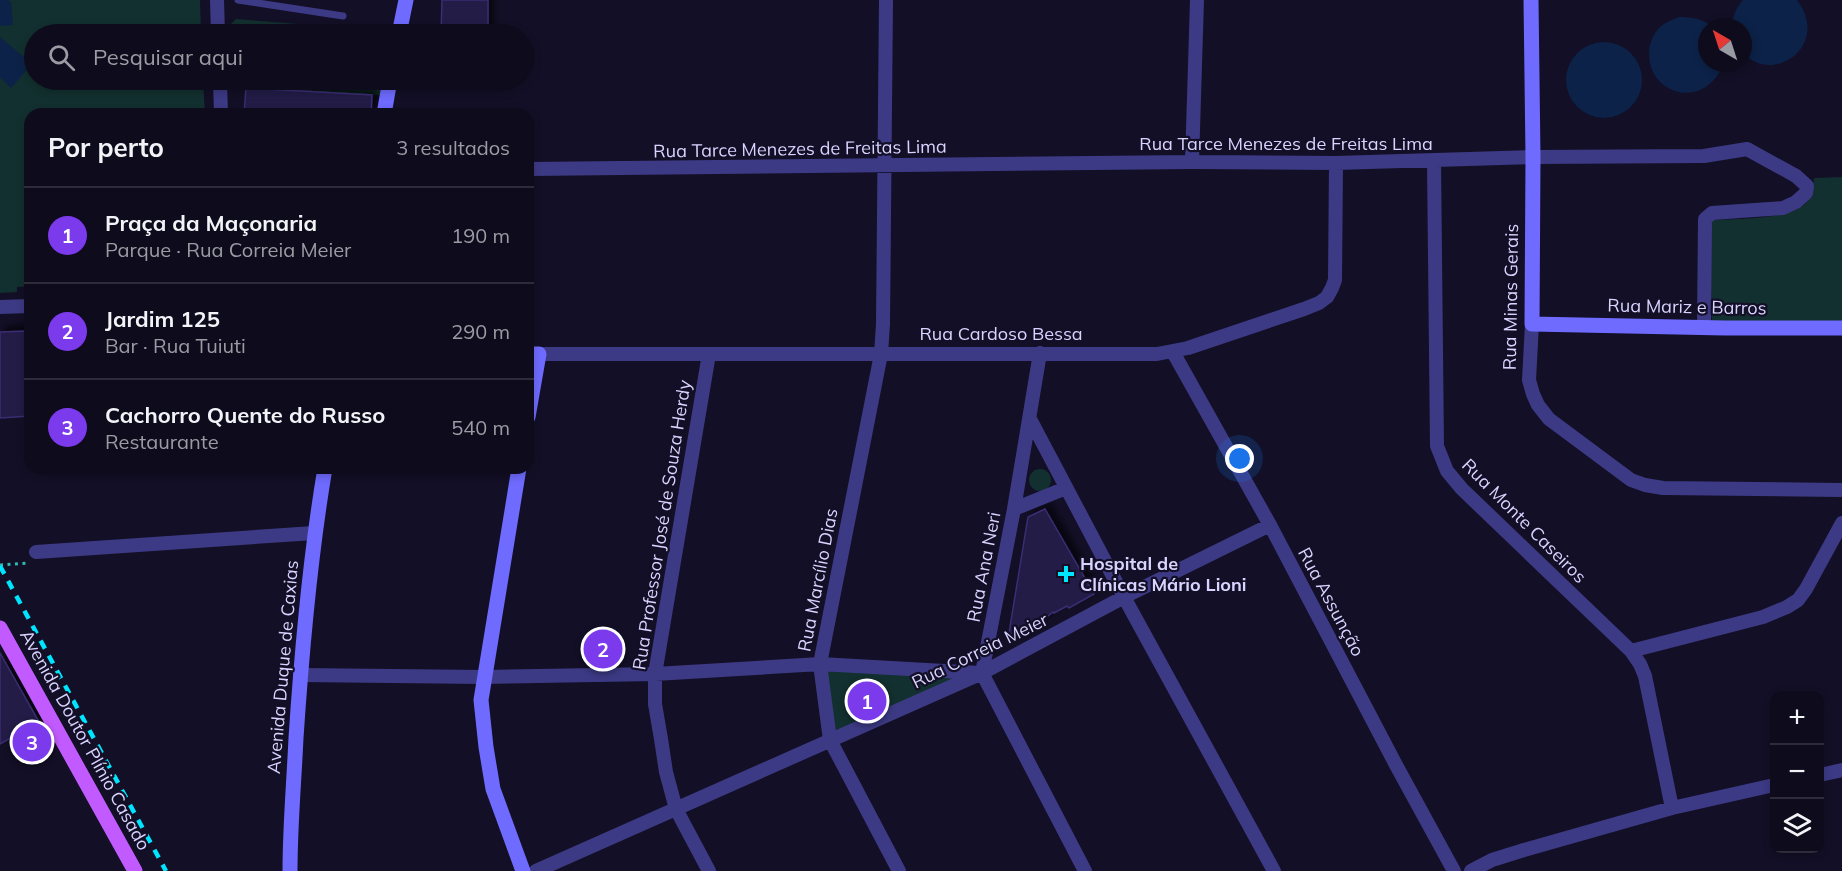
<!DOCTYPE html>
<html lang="pt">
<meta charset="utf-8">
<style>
body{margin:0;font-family:Mulish,sans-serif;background:#171425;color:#f1f3f6}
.controls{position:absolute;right:18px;bottom:18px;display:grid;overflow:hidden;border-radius:12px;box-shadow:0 3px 9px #0003}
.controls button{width:54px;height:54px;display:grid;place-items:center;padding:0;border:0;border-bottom:2px solid #2e2b3b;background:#0e0b1c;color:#f1f3f6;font:30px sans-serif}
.compass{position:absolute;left:1698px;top:18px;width:54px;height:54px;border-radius:50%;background:#0e0b1c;box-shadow:0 3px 9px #0003;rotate:321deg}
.you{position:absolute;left:1240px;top:459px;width:21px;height:21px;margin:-15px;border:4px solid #fff;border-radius:50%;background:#1a73e8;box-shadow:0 0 0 9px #1a73e833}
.badge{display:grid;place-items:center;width:39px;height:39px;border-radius:50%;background:#7c3aed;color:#fff;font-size:20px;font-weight:700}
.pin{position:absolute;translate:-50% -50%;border:3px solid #fff;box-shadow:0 2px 6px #0006}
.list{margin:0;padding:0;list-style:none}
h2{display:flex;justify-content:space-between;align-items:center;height:78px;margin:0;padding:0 24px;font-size:26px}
h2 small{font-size:20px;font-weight:400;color:#9b9ba3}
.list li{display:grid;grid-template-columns:39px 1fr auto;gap:18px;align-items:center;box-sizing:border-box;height:96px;padding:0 24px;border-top:2px solid #2e2b3b}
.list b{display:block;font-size:22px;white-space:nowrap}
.list p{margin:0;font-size:20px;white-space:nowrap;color:#9b9ba3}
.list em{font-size:20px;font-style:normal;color:#9b9ba3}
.icon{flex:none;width:33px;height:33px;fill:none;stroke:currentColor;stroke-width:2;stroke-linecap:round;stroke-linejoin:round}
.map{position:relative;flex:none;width:1842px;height:871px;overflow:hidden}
.search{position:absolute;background:#0e0b1c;box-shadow:0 3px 9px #0003;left:24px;top:24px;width:510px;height:66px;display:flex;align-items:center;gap:15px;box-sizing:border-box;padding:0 21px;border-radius:33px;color:#9b9ba3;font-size:22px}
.panel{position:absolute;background:#0e0b1c;box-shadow:0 3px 9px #0003;left:24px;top:108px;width:510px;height:366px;border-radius:18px}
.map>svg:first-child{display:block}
</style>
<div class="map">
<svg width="1842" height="871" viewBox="0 0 1842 871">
<defs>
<filter id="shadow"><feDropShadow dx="5.5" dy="-5.5" stdDeviation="3" flood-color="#0009"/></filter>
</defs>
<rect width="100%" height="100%" fill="#130f26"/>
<path fill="#12302f" d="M0,0H200L201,34H34V80H203L205,114H30V286L17,287V292L0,293Z
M236,19L386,31V34H228V27Z
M230,80H381L380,95H372L230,87Z
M1842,177V322L1712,321L1709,220C1733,219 1787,220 1805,204C1812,198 1813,187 1814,178Z
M1029 480a11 11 0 1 1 22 0a11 11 0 1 1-22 0Z
M824,666L979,668L833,735Z"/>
<path fill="#0c2248" d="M0,0H8L11,2L13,25L1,26L0,25Z
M1743,0H1797C1831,45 1774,86 1743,53V27H1732C1732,17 1736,8 1743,0Z
M1679,17C1693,17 1702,19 1713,27H1707V63H1724C1715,88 1689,102 1665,86C1646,73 1644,44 1659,28C1665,22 1672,20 1679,17Z
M0,37L32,64L11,88L0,77Z
M1566 80a38 38 0 1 1 76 0a38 38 0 1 1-76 0Z"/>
<path fill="#241b47" stroke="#3b2d73" stroke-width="1.5" filter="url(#shadow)" d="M442,0H488V34H441Z
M246,88L372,95L371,114H244Z
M30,331V416L0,418V332Z
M1045,509L1094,594L1069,608L1067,606L1054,613L1053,612L1023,636L1009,633L1028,517Z
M0,653L39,722L0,744Z"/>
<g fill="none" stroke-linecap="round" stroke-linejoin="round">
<path stroke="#2fb8b0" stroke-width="3" stroke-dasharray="3 4.5" stroke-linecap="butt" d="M0,565L28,563"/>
<path stroke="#3d3a85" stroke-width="7" d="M238,0L343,16"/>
<path stroke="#3d3a85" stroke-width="14" d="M217,0L218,34
M886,0L883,324L881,354L820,664L830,740L899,871
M220,80L221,114
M1434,161L1437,446L1447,471L1462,489L1631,651L1640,664L1645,676L1672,808
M1192,162L1197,0
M528,169L1192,162L1336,163L1533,157L1704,156L1747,149L1796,176L1807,186L1806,193L1796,202L1783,208L1712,213L1705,219L1704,327
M0,307L30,306
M1532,324L1529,380L1533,394L1538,405L1549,419L1631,480L1645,485L1663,488L1842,490
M1173,352L1270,525L1396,765L1454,871
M1040,353L1014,509L982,673L1085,871
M539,354H1157L1188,348L1304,309L1319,303L1327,297L1332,288L1335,280L1336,163
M709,354L655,674V704L661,739L666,772L676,809L709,871
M1030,419L1124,597L1274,871
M1014,509L1066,488
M36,552L314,533
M1631,651L1763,617L1787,607L1798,600L1806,589L1842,523
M300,675L484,677L655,674L820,664L980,673
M1820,775L1842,770
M536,871L982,673L1124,597L1270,525
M1471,871L1492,860L1524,850L1672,808L1774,785"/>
<path stroke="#6f6bff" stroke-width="15" d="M1531,0L1533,157L1532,324L1725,328H1842
M399,34L406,0
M384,114L390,80
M528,354H539L528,417
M519,468L481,700L486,747L493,789L523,871
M290,871C290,826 294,782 296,738C302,647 310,557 325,468"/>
<path stroke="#c25bff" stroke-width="15" d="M0,628L135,871"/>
<path stroke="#00e5ff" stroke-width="4.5" stroke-dasharray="9 8" stroke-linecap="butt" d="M0,566L166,871"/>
</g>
<path fill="#00e5ff" stroke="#130f26" stroke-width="2" d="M1063 565h6v6h6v6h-6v6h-6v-6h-6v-6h6z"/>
<g text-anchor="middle" stroke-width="4.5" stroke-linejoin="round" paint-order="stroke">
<g font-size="18" fill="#d9d4ff" stroke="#130f26">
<text x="1286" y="150">Rua Tarce Menezes de Freitas Lima</text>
<text transform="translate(800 149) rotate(-1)" y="6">Rua Tarce Menezes de Freitas Lima</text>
<text transform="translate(1511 297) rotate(-89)" y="6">Rua Minas Gerais</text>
<text transform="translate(1687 307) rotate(1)" y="6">Rua Mariz e Barros</text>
<text x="1001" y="340">Rua Cardoso Bessa</text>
<text transform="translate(1524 521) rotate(45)" y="6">Rua Monte Caseiros</text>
<text transform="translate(662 525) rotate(-81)" y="6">Rua Professor José de Souza Herdy</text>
<text transform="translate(984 567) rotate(-79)" y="6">Rua Ana Neri</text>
<text transform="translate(818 580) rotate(-79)" y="6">Rua Marcílio Dias</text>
<text transform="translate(1331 602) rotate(62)" y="6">Rua Assunção</text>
<text transform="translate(980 651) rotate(-26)" y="6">Rua Correia Meier</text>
<text transform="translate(283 667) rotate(-85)" y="6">Avenida Duque de Caxias</text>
<text transform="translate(85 740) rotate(61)" y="6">Avenida Doutor Plínio Casado</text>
</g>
<g font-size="18" font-weight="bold" fill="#d9d4ff" stroke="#130f26" text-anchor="start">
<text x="1080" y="570">Hospital de<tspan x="1080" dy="21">Clínicas Mário Lioni</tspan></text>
</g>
</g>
</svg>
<div class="controls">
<button>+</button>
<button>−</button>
<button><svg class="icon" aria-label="layers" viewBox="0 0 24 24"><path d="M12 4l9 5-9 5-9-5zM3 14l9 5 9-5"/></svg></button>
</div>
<svg class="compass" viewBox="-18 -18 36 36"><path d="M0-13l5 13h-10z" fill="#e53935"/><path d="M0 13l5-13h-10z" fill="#9b9ba3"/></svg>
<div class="you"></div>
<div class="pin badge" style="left:867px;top:701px">1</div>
<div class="pin badge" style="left:603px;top:649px">2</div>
<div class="pin badge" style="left:32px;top:742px">3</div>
<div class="search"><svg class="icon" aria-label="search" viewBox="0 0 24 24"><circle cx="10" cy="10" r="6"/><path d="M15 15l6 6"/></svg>Pesquisar aqui</div>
<section class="panel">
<h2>Por perto<small>3 resultados</small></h2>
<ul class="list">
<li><span class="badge">1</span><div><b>Praça da Maçonaria</b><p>Parque · Rua Correia Meier</p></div><em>190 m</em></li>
<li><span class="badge">2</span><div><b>Jardim 125</b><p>Bar · Rua Tuiuti</p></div><em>290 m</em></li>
<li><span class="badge">3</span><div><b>Cachorro Quente do Russo</b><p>Restaurante</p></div><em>540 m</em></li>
</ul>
</section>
</div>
